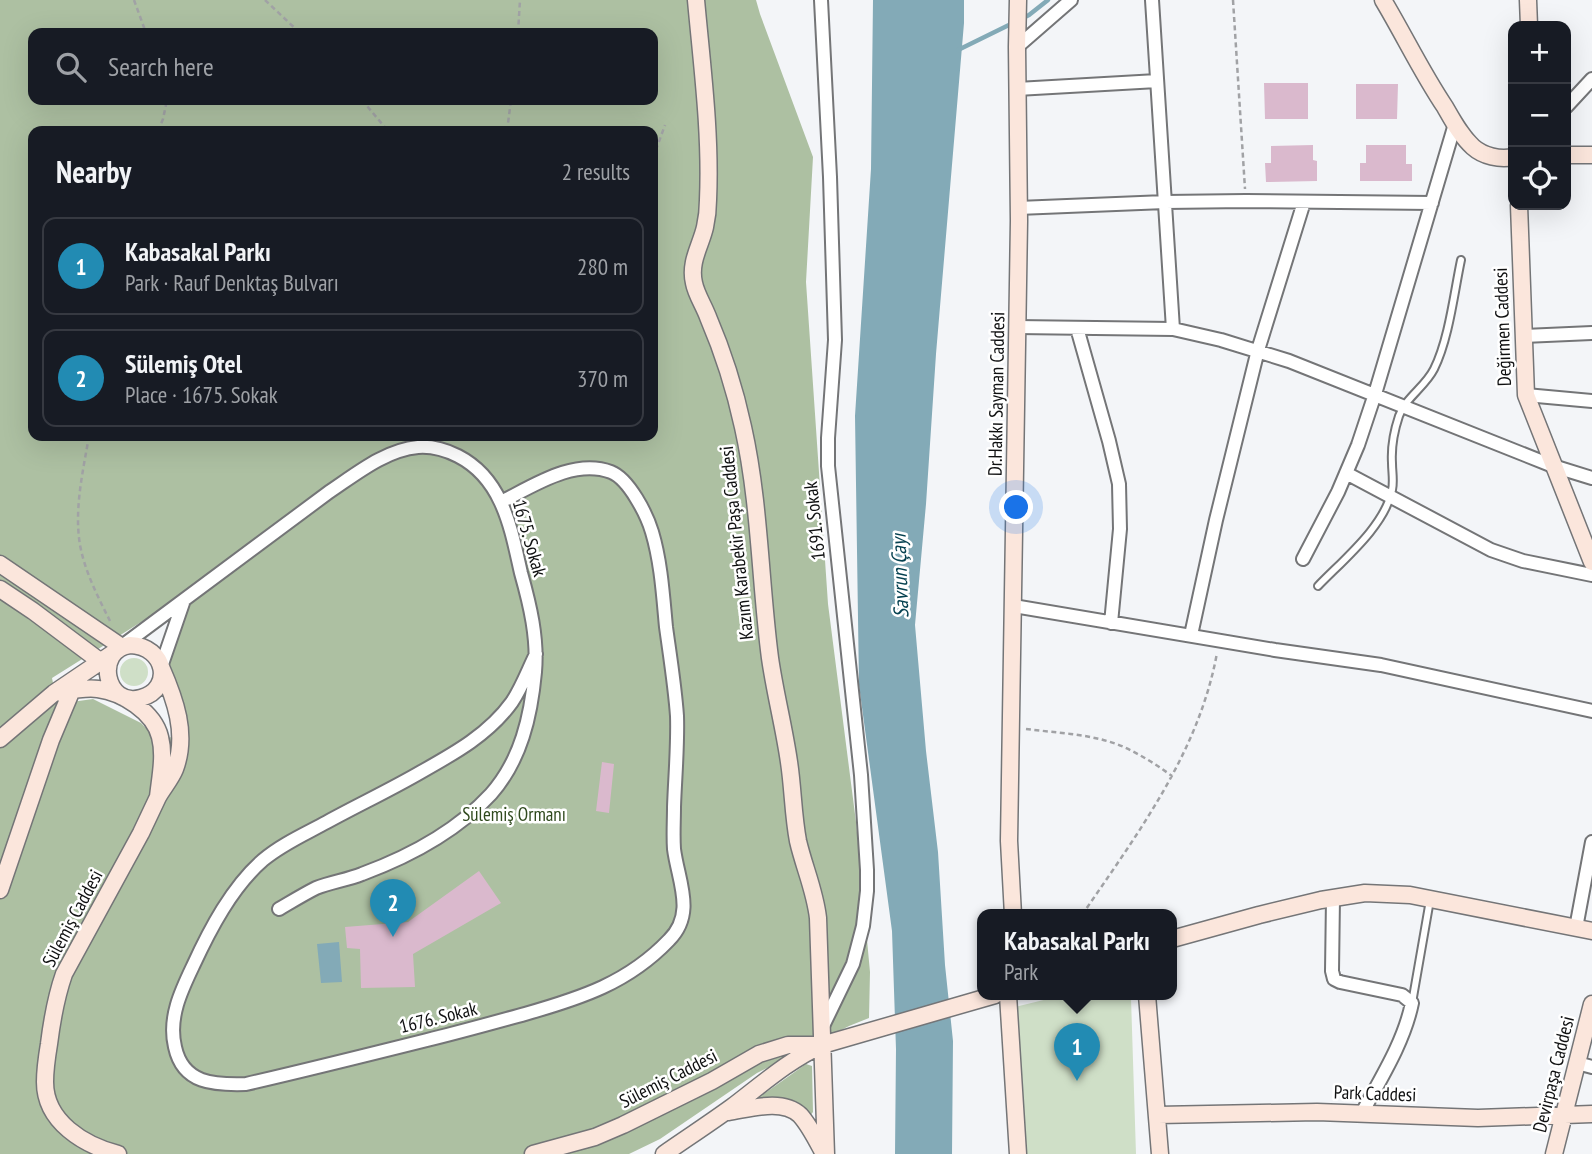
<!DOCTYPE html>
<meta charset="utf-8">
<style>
body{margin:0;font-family:"PT Sans Narrow",sans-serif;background:#242831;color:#f1f3f6}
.controls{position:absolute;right:21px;top:21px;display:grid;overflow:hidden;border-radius:14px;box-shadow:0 7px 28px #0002}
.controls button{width:63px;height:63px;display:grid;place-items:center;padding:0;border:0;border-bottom:2px solid #363941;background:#171b24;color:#f1f3f6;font:35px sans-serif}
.you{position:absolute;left:1017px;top:508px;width:24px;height:24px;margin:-18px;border:5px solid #fff;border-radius:50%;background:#1a73e8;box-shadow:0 0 0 10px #1a73e833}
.badge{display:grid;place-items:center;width:46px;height:46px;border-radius:50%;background:#228bb3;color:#fff;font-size:23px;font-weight:700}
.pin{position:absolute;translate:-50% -58px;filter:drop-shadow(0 2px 4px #0008)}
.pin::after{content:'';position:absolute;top:37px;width:24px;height:21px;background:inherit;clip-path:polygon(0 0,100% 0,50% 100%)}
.popup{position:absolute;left:977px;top:909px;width:200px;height:91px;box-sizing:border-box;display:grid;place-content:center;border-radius:14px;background:#171b24;filter:drop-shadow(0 2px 5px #0005);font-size:23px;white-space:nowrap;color:#9ea1a6}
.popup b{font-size:26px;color:#f1f3f6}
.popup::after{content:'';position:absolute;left:50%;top:100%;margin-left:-14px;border:14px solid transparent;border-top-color:#171b24}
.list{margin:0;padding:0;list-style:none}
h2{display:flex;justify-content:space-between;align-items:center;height:91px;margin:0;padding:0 28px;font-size:30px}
h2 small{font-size:23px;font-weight:400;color:#9ea1a6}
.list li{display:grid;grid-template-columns:46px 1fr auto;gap:21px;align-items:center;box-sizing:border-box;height:98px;margin:0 14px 14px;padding:0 14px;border:2px solid #363941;border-radius:14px}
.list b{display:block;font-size:26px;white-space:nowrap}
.list p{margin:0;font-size:23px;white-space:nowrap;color:#9ea1a6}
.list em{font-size:23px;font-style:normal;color:#9ea1a6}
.icon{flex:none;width:38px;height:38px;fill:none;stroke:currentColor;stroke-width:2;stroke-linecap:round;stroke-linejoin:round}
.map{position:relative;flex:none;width:1592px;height:1154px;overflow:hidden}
.search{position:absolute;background:#171b24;box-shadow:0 7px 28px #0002;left:28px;top:28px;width:630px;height:77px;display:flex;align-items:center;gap:18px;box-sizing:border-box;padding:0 24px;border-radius:14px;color:#9ea1a6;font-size:26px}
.panel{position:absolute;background:#171b24;box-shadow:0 7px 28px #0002;left:28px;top:126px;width:630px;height:315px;border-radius:14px}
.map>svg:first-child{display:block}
</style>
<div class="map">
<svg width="1592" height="1154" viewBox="0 0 1592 1154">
<rect width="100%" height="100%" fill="#f3f5f8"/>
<path fill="#cfdfc7" d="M120 672a14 14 0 1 1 28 0a14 14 0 1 1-28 0Z
M1064,995H1128L1131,998L1136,1154H1027L1015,1007Z"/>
<path fill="#adc0a2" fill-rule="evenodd" d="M0,0H756L760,14L813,157L806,282L828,604L856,822L870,972L869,1018L849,1026L757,1073L660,1139L629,1154H0ZM33,33H653V100H33ZM33,131H653V436H33ZM165,607L181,625L170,658L169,672L185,730L155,745L153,735L141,723L93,699L57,704L52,678Z
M806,1064L812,1066L813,1112L810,1116C786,1092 782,1097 751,1103Z"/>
<path fill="#83aab7" d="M873,0H964V23L936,354L926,504L915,625L926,751L938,852L945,965L953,1041L952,1154H895L896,1049L892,931L859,685L855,416L871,169Z
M339,942L342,982L321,983L317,944Z"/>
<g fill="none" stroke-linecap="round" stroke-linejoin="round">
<path stroke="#83aab7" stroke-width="4.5" d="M1021,19L1029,15L1048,0
M958,50L1013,23"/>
</g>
<path fill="#dab9cd" d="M1264,83H1308V119H1265Z
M1356,84H1398L1397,119H1356Z
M1313,145V160L1317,161V181L1266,182L1265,163H1271V146Z
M1366,145H1406V164H1412V181H1360V163H1366Z
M602,762L614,764L609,813L596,811Z
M479,871L501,903L413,954L415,987L361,988L360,949L347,948L345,927L408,922Z"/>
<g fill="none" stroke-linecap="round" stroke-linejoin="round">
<defs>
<path id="lane" d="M1318,586C1343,560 1385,526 1392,490C1394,481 1392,472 1392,463C1391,447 1394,431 1399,416C1406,397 1425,387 1434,369C1449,339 1454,293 1461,260
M1412,1003L1430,900"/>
<path id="street" d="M821,0L830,177L835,340L828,438V466L861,775L867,870V891L863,926L853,964L822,1028
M1152,0L1173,329
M1017,47L1071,0
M1017,89L1157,81
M1566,107L1592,79
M1018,208L1165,202L1246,201L1432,203
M1017,327L1173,329L1221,340L1289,361L1553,466L1592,478
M1077,328L1109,441L1119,484L1120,529L1111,623
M1523,336L1592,333
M1526,395L1592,401
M1346,473L1491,550L1523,561L1592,575
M501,502C533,486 574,458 611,472C629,479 647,515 652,532C661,562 663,595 666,627C670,656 675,687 677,716C678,746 675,777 674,807C674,821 673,835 674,849C678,881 696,913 669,940C628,983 581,998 525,1014C492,1023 460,1032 427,1040C367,1055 307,1070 246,1084C214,1085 183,1084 175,1047C168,1018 181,991 193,966C210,929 232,887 263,860C282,844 305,834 327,822C358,805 390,790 421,772C455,753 489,734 512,702C522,687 528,670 536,654
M1303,559L1338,492L1358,445L1375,394L1455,124
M1014,606L1275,650L1381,665L1592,711
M1191,635L1216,520L1258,350L1304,202
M122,646L329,492C356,474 385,450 418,447C431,446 446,450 458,456C503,479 511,529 521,573C530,605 538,638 535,672C531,716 521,760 491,794C457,831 408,857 362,874C347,880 331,882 316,888C304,894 291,902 279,909
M161,667L183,603
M1333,898L1332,971L1334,979L1340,982L1402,995L1412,1003C1404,1042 1381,1078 1362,1113
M1576,928L1592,842
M1577,1063L1592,1067"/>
<path id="secondary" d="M696,0C702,66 711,134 708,200C708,209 707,218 705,227C701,245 689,262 694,283C696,294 704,306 708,317C723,352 735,390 743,427C760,503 760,582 770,658C775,693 784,727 789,762C793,788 793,815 798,841C804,867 815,891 818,918L826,1154
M1383,0C1404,35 1422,73 1445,107C1453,121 1461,136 1473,147C1483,156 1500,160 1513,157
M1528,0L1529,26
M1566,155H1592
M1519,205L1526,395L1592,562
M0,564L122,647L54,693C68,691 84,687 98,689C122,692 154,712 160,737C165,756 160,778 158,797C163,788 171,779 175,769C188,734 175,699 161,667
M0,589L33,611L101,662
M130,645C166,646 174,689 141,698C105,708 94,650 130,645Z
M0,739L54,693
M0,890L51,740L72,690
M1013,915L1009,841L1019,221L1017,47L1018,0
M1172,939L1259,915L1321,900L1365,893L1410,895L1592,931
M1008,995L1018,1154
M1147,995L1160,1154
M728,1112C749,1109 782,1098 800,1115C810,1126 817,1141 824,1154
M1158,1115L1317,1112L1478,1118L1592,1114
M118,1154C84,1145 45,1122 45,1082C45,1070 47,1056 49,1044C52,1020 56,997 64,974L141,833L158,797
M533,1154L595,1137L623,1125L712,1081L759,1054L788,1045H820
M664,1154C687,1138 710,1123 732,1107C761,1085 789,1060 822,1045L995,995
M1554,1154L1592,1004"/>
</defs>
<use href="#lane" stroke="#747577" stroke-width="10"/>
<use href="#street" stroke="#747577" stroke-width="16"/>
<use href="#secondary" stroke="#747577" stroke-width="19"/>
<path stroke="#a1a2a5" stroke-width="2.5" stroke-dasharray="5 3.5" stroke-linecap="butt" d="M134,0L146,33
M265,0L300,33
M1233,0L1245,189
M518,33L520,0
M362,100L388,131
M158,131L163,119L167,100
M507,131L511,100
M653,158L665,125
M89,436C83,471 74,509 80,545C85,572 98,597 110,621
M1026,729C1058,733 1094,734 1124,747C1141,755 1157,765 1172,776
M1082,915C1138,833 1199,752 1217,653"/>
<use href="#lane" stroke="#fff" stroke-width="6"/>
<use href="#street" stroke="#fff" stroke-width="12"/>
<use href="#secondary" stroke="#fbe6dc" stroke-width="16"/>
</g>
<g text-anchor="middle" stroke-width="5" stroke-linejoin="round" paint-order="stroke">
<g font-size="19" fill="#0f1011" stroke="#fff">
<text transform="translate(1502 327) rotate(-92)" y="7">Değirmen Caddesi</text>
<text transform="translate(996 394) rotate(-89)" y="7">Dr.Hakkı Sayman Caddesi</text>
<text transform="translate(814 521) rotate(-96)" y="7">1691. Sokak</text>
<text transform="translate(530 538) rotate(74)" y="7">1675. Sokak</text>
<text transform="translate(736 543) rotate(-96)" y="7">Kazım Karabekir Paşa Caddesi</text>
<text transform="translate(72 918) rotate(-62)" y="7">Sülemiş Caddesi</text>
<text transform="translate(438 1017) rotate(-14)" y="7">1676. Sokak</text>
<text transform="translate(1553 1074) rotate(-76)" y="7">Devirpaşa Caddesi</text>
<text transform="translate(668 1078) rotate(-27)" y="7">Sülemiş Caddesi</text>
<text transform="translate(1375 1093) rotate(2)" y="7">Park Caddesi</text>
</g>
<g font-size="19" fill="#2f491d" stroke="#fff">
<text x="514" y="821">Sülemiş Ormanı</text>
</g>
<g font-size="21" font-style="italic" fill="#054150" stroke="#fff">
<text transform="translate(900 576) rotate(-92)" y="7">Savrun Çayı</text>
</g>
</g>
</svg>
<div class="controls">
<button>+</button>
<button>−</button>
<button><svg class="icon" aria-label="locate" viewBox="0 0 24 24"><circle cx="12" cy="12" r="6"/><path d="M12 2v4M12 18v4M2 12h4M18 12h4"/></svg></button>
</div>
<div class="you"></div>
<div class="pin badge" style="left:1077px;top:1081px">1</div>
<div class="popup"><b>Kabasakal Parkı</b>Park</div>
<div class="pin badge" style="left:393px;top:937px">2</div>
<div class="search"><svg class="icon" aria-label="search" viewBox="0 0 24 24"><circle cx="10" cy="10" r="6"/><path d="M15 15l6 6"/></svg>Search here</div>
<section class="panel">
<h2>Nearby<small>2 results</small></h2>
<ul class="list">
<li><span class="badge">1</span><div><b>Kabasakal Parkı</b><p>Park · Rauf Denktaş Bulvarı</p></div><em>280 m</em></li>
<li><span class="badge">2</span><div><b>Sülemiş Otel</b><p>Place · 1675. Sokak</p></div><em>370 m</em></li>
</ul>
</section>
</div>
